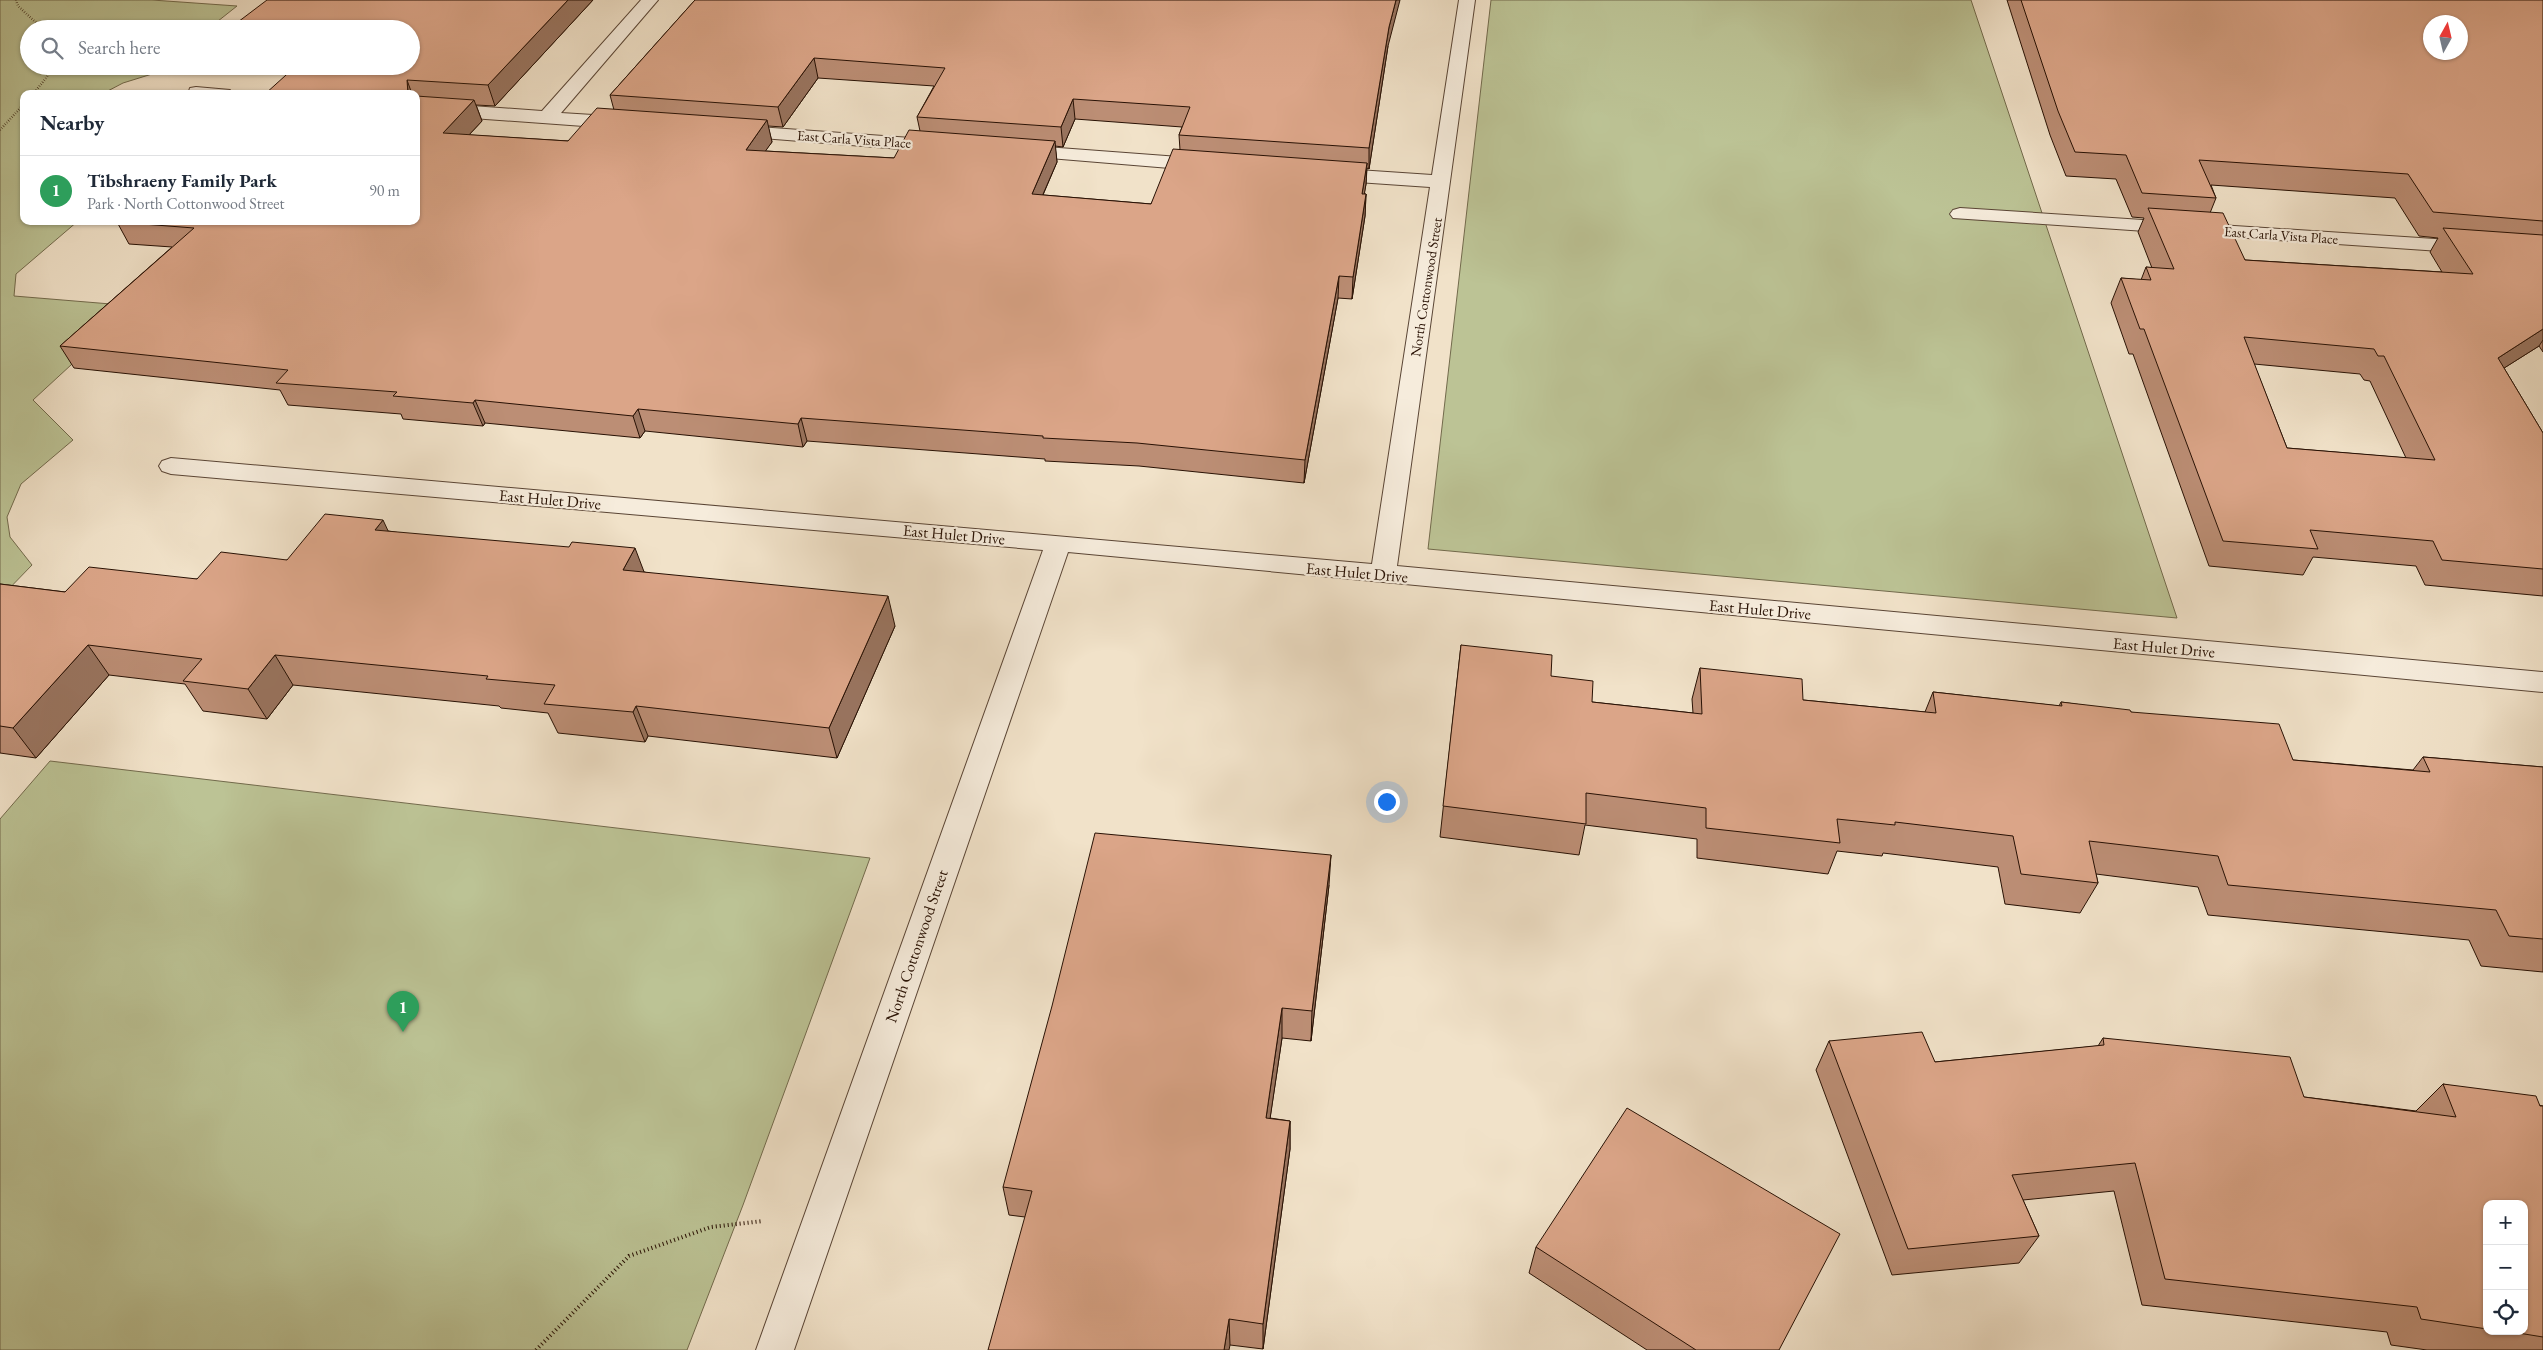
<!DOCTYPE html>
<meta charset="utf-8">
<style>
body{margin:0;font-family:"EB Garamond",serif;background:#f2f2f3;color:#1f2937}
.controls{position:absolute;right:15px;bottom:15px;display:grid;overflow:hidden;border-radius:10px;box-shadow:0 1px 4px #0004}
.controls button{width:45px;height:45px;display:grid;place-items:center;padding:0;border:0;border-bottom:1px solid #e0e1e3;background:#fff;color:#1f2937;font:25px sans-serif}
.compass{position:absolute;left:2423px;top:15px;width:45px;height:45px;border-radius:50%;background:#fff;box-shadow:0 1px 4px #0004;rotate:8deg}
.you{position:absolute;left:1386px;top:801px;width:18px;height:18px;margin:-12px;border:4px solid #fff;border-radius:50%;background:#1a73e8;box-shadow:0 0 0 8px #1a73e833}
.badge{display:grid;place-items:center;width:32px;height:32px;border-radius:50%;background:#8f2418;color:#fff;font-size:16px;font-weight:700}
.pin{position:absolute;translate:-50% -41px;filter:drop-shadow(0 1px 2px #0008)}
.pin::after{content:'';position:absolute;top:26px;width:18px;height:15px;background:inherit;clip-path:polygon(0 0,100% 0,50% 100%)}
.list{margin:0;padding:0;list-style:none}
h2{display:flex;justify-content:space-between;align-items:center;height:65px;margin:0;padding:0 20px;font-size:21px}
h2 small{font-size:16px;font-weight:400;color:#747a83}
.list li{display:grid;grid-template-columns:32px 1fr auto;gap:15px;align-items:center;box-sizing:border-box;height:70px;padding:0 20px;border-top:1px solid #e0e1e3}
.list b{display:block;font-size:19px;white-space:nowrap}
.list p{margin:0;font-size:16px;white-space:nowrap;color:#747a83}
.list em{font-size:16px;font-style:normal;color:#747a83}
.icon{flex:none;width:28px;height:28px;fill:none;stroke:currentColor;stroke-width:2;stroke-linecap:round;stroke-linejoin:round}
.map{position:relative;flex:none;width:2543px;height:1350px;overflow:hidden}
.search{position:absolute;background:#fff;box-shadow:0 1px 4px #0004;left:20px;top:20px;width:400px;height:55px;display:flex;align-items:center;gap:12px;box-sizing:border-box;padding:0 18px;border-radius:28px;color:#747a83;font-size:19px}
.panel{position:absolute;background:#fff;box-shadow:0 1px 4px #0004;left:20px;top:90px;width:400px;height:135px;border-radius:10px}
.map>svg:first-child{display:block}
</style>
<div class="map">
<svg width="2543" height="1350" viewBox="0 0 2543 1350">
<rect width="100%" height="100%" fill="#f1e2c9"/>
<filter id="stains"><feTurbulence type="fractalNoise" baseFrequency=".004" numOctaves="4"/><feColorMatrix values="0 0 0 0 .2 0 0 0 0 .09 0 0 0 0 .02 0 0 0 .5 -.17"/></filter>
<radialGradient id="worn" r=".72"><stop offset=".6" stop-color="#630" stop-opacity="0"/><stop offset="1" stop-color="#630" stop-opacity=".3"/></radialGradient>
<path fill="#bcc395" stroke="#726a4c" d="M0,0H152L237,6L208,29H29V66H162L152,74L123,83L102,94H24V221H78L16,274L14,296L135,306L33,400L73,440L21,484L7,517L10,537L32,565L0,598Z
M1491,0H1971L2177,618L1428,549Z
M50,761L870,858L743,1205L687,1350H0V819Z"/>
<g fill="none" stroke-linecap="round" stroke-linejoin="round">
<defs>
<path id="minor" d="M641,0H658L561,113L625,117L632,119L634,123L632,127L625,129L416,114V102L542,111Z
M1459,0H1475L1397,566L2543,672V692L1068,552L794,1350H756L1043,550L171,474L162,471L159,466L162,461L171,458L1372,564L1430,187L1328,180L1321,178L1318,174L1321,170L1328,168L1432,175Z
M196,87L230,90L233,94H188L190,88Z
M732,125L939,140L946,142L949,146L946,150L939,152L725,135L723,131L725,127Z
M1019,145L1206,159L1213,161L1216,165L1213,169L1206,171L1012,155L1009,151L1012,147Z
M1960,208L2543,246V258L1953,218L1950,214L1953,210Z"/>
</defs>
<use href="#minor" stroke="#5a4535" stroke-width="2"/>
<path stroke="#281104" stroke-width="2.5" stroke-dasharray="0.5 2" stroke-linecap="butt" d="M16,0L18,6L43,29
M33,94L47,77L52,66
M0,130L24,104"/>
<path stroke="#281104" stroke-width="4" stroke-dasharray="1 3" stroke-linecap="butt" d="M536,1350L629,1256L711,1227L763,1221"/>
<use href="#minor" fill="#f6ecdc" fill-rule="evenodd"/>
</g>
<path fill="#bc8e75" stroke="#281104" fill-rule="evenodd" d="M593,0L495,106L476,105L482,121L469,135L568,141L614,110L610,95L695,0L1388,46L1369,169L1367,168L1366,184L1364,194H1366L1365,216L1352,299L1338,298L1304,483L1139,466L1045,461V459L807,441L803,447L645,431L640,438L485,423L483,426L403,419L401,414L288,405L280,390L74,368L60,346L172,247L129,244L117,222L416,221V94H265L411,29H236L234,25ZM818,78L934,86L917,117L920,131L894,158L765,151L772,142L768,126L783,127ZM1075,119L1182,127L1179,135L1180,150L1151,204L1043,195L1057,162L1055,146L1063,147Z
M2007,0H2543V352L2539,346L2504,368L2543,433V596L2425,585L2416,566L2313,557L2303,575L2209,566L2133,354H2129L2111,303L2121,278L2141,280L2146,267L2152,268L2138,232L2144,218L2132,217L2116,179L2066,176L2050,135ZM2211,185L2395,198L2419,236L2438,238L2430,252L2442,272L2245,260L2210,213L2216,198ZM2254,364L2360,374L2364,380L2370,381L2406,458L2287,448Z
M388,531L644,572L895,626L837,758L648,736L645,742L558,733L548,713L501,708L499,706L293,685L267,719L203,711L185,684L109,675L36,758L0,753V584L65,592L197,579L287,560Z
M1461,645L1551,676L1592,702L1693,713L1692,699L1700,668L1803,700L1925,712L1933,692L2059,706L2061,702L2131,712L2293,760L2413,770L2423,757L2543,767V972L2481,966L2469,940L2208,915L2198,887L2096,874L2098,883L2080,913L2005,904L1998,867L1883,853L1882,856L1837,851L1828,874L1697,858V839L1585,825L1579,855L1440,837Z
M1329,885L1311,1041L1282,1038L1270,1118L1290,1121V1149L1263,1349L1230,1345L1025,1217L1009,1215L1003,1187Z
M2103,1038L2304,1097L2416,1111L2443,1084L2543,1106V1350H2427L2391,1345L2387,1332L2142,1305L2114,1191L2023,1200L2039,1236L2019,1263L1892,1275L1816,1070L1829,1041L1935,1062L2098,1046ZM2487,1204L2524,1331H2487Z
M1536,1247L1779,1350H1647L1529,1273Z"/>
<path fill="#99745f" stroke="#281104" d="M568,0H593L495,106L488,85Z
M1396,0H1400L1388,46L1369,169V148L1389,27Z
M814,58L818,78L783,127L778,107Z
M407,80L412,94H408Z
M1073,99L1075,119L1063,147L1061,127Z
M474,100L482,121L451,154L443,133Z
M767,120L772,142L751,171L746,150Z
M1055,141L1057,162L1034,215L1032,194Z
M1367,163L1366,184L1361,215L1362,194Z
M1366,194L1365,216L1352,299L1353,277Z
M1339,276L1338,298L1304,483L1305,460Z
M2543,329V340L2539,346L2482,382L2498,358Z
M475,400L485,423L483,426L473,403Z
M638,409L645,431L640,438L633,416Z
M801,418L807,441L803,447L798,424Z
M383,520L397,550L375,530Z
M635,548L646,577L623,570Z
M888,596L895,626L837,758L829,728Z
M88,645L109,675L36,758L13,728Z
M275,655L293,685L267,719L248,689Z
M636,706L648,736L645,742L633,712Z
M1331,855L1329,885L1311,1041L1312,1011Z
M1282,1008V1038L1266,1146V1118Z
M1290,1121V1149L1263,1349V1324Z
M1229,1319L1230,1345L1229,1350H1224Z"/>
<path fill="#dba588" stroke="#281104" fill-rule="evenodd" d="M267,0H568L488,85L407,80L408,94H265L296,66H411V29H281L234,25Z
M695,0H1396L1389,27L1369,148L1179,135L1190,107L1073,99L1061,127L917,117L945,68L814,58L778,107L610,95Z
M2021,0H2543V221L2433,212L2408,174L2199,160L2216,198L2142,193L2126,155L2075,152L2058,111ZM2430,22H2460V52H2430Z
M416,96L474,100L443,133L568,141L597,108L767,120L746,150L894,158L909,130L1055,141L1032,194L1151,204L1173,149L1367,163L1362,194H1366L1353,277L1339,276L1305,460L1137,443L1043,438V436L801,418L798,424L638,409L633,416L475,400L473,403L393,396L397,392L276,383L288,370L60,346L194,228L117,222L118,221H416Z
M2148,208L2223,213L2245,260L2473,274L2443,228L2543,235V329L2498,358L2543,433V569L2442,560L2433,541L2310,530L2318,549L2223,541L2144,329H2140L2121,278L2151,280L2146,267L2174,269ZM2244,337L2374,349L2378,356H2384L2435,460L2287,448Z
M325,514L383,520L375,530L569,547L572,542L635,548L623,570L888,596L829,728L636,706L633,712L544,704L555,685L486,679L488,676L275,655L248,689L183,681L202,659L88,645L13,728L0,726V584L65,592L89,567L197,579L221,552L287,560Z
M1461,645L1552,655L1551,676L1593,681L1592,702L1702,714L1700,668L1802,679L1803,700L1936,713L1933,692L2062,706L2061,702L2130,710L2131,712L2279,724L2293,760L2430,772L2423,757L2543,767V939L2509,936L2496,910L2228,885L2218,856L2089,841L2098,883L2021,874L2013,836L1895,822V825L1837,819L1840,843L1706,828V808L1586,793V824L1443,806Z
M1095,833L1331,855L1312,1011L1282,1008L1266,1118L1290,1121L1263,1324L1229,1319L1224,1350H988L1032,1191L1003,1187L1052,1006Z
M1922,1032L1935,1062L2104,1045L2103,1038L2290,1057L2304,1097L2456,1117L2443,1084L2536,1096L2540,1106H2543V1337L2506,1331H2524V1204H2487V1329L2421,1319L2417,1307L2165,1279L2135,1163L2012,1175L2039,1236L1908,1249L1829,1041Z
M1627,1108L1840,1234L1779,1350H1696L1536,1247Z"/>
<g text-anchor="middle" stroke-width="4.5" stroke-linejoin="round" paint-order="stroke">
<g font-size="14" fill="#281104" stroke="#f6ecdc">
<text transform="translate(854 139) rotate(4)" y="5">East Carla Vista Place</text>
<text transform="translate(2281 235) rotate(4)" y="5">East Carla Vista Place</text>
<text transform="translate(1426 287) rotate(-81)" y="5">North Cottonwood Street</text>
</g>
<g font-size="16" fill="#281104" stroke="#f6ecdc">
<text transform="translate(550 499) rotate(5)" y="6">East Hulet Drive</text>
<text transform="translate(954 534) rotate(5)" y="6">East Hulet Drive</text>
<text transform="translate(1357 572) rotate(5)" y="6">East Hulet Drive</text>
<text transform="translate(1760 609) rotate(5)" y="6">East Hulet Drive</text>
<text transform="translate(2164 647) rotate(5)" y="6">East Hulet Drive</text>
<text transform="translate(916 946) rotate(-71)" y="6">North Cottonwood Street</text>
</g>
</g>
<rect width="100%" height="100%" filter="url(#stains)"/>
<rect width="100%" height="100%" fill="url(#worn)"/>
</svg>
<div class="controls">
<button>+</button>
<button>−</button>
<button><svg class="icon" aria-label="locate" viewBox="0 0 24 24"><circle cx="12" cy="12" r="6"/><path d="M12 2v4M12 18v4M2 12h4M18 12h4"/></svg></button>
</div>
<svg class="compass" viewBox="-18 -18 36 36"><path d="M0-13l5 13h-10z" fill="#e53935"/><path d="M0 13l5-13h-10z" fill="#747a83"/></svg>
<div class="you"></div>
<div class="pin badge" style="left:403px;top:1032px;background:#2e9e5b">1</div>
<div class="search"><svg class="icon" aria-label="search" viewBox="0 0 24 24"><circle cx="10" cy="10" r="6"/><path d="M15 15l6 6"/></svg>Search here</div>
<section class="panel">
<h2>Nearby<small></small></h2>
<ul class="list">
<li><span class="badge" style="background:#2e9e5b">1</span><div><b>Tibshraeny Family Park</b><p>Park · North Cottonwood Street</p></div><em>90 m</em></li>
</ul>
</section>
</div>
